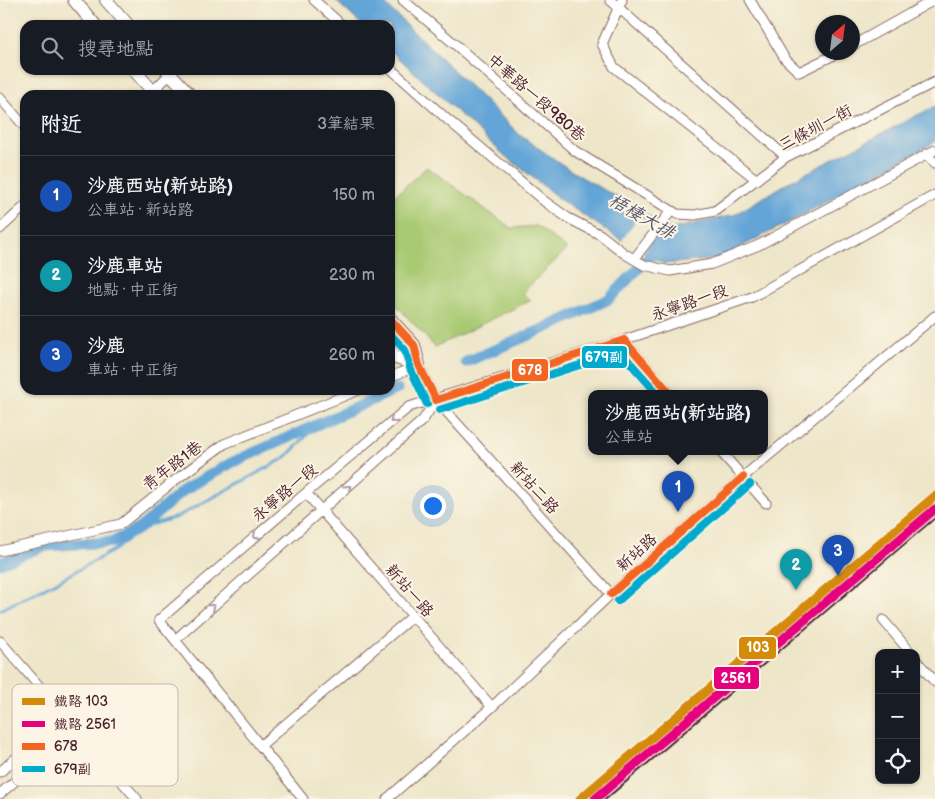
<!DOCTYPE html>
<html lang="zh-TW">
<meta charset="utf-8">
<style>
body{margin:0;font-family:"Balsamiq Sans","LXGW WenKai TC",sans-serif;background:#242831;color:#f1f3f6}
.controls{position:absolute;right:15px;bottom:15px;display:grid;overflow:hidden;border-radius:10px;box-shadow:0 1px 4px #0004}
.controls button{width:45px;height:45px;display:grid;place-items:center;padding:0;border:0;border-bottom:1px solid #363941;background:#171b24;color:#f1f3f6;font:25px sans-serif}
.compass{position:absolute;left:815px;top:15px;width:45px;height:45px;border-radius:50%;background:#171b24;box-shadow:0 1px 4px #0004;rotate:28deg}
.you{position:absolute;left:432px;top:505px;width:18px;height:18px;margin:-12px;border:4px solid #fff;border-radius:50%;background:#1a73e8;box-shadow:0 0 0 8px #1a73e833}
.badge{display:grid;place-items:center;width:32px;height:32px;border-radius:50%;background:#1f6fb2;color:#fff;font-size:16px;font-weight:700}
.pin{position:absolute;translate:-50% -41px;filter:drop-shadow(0 1px 2px #0008)}
.pin::after{content:'';position:absolute;top:26px;width:18px;height:15px;background:inherit;clip-path:polygon(0 0,100% 0,50% 100%)}
.popup{position:absolute;left:588px;top:390px;width:180px;height:65px;box-sizing:border-box;display:grid;place-content:center;border-radius:10px;background:#171b24;filter:drop-shadow(0 1px 4px #0005);font-size:16px;white-space:nowrap;color:#9ea1a6}
.popup b{font-size:19px;color:#f1f3f6}
.popup::after{content:'';position:absolute;left:50%;top:100%;margin-left:-10px;border:10px solid transparent;border-top-color:#171b24}
.list{margin:0;padding:0;list-style:none}
h2{display:flex;justify-content:space-between;align-items:center;height:65px;margin:0;padding:0 20px;font-size:21px}
h2 small{font-size:16px;font-weight:400;color:#9ea1a6}
.list li{display:grid;grid-template-columns:32px 1fr auto;gap:15px;align-items:center;box-sizing:border-box;height:80px;padding:0 20px;border-top:1px solid #363941}
.list b{display:block;font-size:19px;white-space:nowrap}
.list p{margin:0;font-size:16px;white-space:nowrap;color:#9ea1a6}
.list em{font-size:16px;font-style:normal;color:#9ea1a6}
.icon{flex:none;width:28px;height:28px;fill:none;stroke:currentColor;stroke-width:2;stroke-linecap:round;stroke-linejoin:round}
.map{position:relative;flex:none;width:935px;height:799px;overflow:hidden}
.search{position:absolute;background:#171b24;box-shadow:0 1px 4px #0004;left:20px;top:20px;width:375px;height:55px;display:flex;align-items:center;gap:12px;box-sizing:border-box;padding:0 18px;border-radius:15px;color:#9ea1a6;font-size:19px}
.panel{position:absolute;background:#171b24;box-shadow:0 1px 4px #0004;left:20px;top:90px;width:375px;height:305px;border-radius:15px}
.map>svg:first-child{display:block}
</style>
<div class="map">
<svg width="935" height="799" viewBox="0 0 935 799">
<rect width="100%" height="100%" fill="#fcf5e5"/>
<filter id="ink" filterUnits="userSpaceOnUse"><feTurbulence type="fractalNoise" baseFrequency=".02" numOctaves="2"/><feDisplacementMap in="SourceGraphic" scale="10" xChannelSelector="R" yChannelSelector="G"/><feConvolveMatrix kernelMatrix="1 2 1 2 8 2 1 2 1" color-interpolation-filters="sRGB"/></filter>
<filter id="wash" filterUnits="userSpaceOnUse"><feTurbulence type="fractalNoise" baseFrequency=".0096" numOctaves="4" result="noise"/><feDisplacementMap in="SourceGraphic" scale="20" xChannelSelector="R" yChannelSelector="G"/><feGaussianBlur stdDeviation="1.12" result="paint"/><feColorMatrix in="noise" values="0 0 0 0 0 0 0 0 0 0 0 0 0 0 0 0 0 1.4 0 .05"/><feComposite in="paint" operator="in"/></filter>
<g filter="url(#wash)">
<rect width="100%" height="100%" fill="#ede6c9"/>
<path fill="#a9ca73" stroke="#7a744f" d="M427,167L511,228L537,226L567,249L522,293L531,300L435,347L390,298V200Z"/>
<path fill="#63a5d7" stroke="#566281" d="M335,0H381L521,136L573,172L672,229L734,215L791,181L935,106V142L799,217L717,259L664,264L621,240L565,203L503,154L390,50V25H362Z"/>
<path fill="#ede6c9" d="M639,216L664,231L656,234L642,255L620,243Z"/>
<g fill="none" stroke-linecap="round" stroke-linejoin="round">
<path stroke="#63a5d7" stroke-width="3" d="M0,610L62,579L116,549L140,528L177,517L285,458L316,426"/>
<path stroke="#63a5d7" stroke-width="11" d="M466,362L557,323L609,299L659,247
M0,563L44,546L113,542L140,528L184,490L231,463L397,389"/>
</g>
</g>
<g filter="url(#ink)">
<g fill="none" stroke-linecap="round" stroke-linejoin="round">
<defs>
<path id="street" d="M314,0L342,25
M403,0L457,46L575,151L677,214L695,215L715,211L786,157L935,82
M610,0L786,157
M622,0L602,44L614,67L757,180
M750,0L785,59L799,72L840,52
M852,46L934,0
M390,68L448,120L544,201L568,218L601,235L625,254L644,265L670,271L712,264L759,245L935,150
M149,95L170,74
M0,98L25,127
M926,154L935,163
M0,229L25,206
M634,259L671,211
M624,340L670,393
M390,377L419,365L436,400L611,594
M720,451L766,503
M306,493L492,707
M0,551L121,524L178,478L224,444L359,390
M883,620L911,653
M176,639L423,420L436,400
M0,641L137,799
M916,660L935,682
M260,746L413,616
M0,772L65,715
M0,794L76,728
M303,799L159,620L306,493L409,407L624,340L752,297L935,195
M387,799L492,707L611,594L743,477L935,316"/>
<path id="secondary" d="M74,0L95,25
M106,0L128,25
M134,70L156,95
M167,70L190,95
M390,319L414,345L419,365
M390,351L396,358L419,365"/>
</defs>
<use href="#street" stroke="#836562" stroke-width="11"/>
<use href="#secondary" stroke="#836562" stroke-width="14"/>
<use href="#street" stroke="#fff" stroke-width="9"/>
<use href="#secondary" stroke="#fff" stroke-width="12"/>
<path stroke="#4a1f2b" stroke-width="3" d="M605,799L935,517"/>
<defs>
<path id="bus-1" d="M390,319L414,345L419,365L436,400
M624,340L670,393
M436,400L624,340
M611,594L743,477"/>
<path id="bus-2" d="M390,334L405,350L410,368L427,404
M616,347L657,393
M439,410L627,350
M618,601L750,484"/>
</defs>
<use href="#bus-1" stroke="#fcf5e5" stroke-width="11"/>
<use href="#bus-2" stroke="#fcf5e5" stroke-width="11"/>
<use href="#bus-1" stroke="#f26522" stroke-width="8"/>
<use href="#bus-2" stroke="#00a9ce" stroke-width="8"/>
<defs>
<path id="rail-1" d="M580,799L935,496"/>
<path id="rail-2" d="M595,799L935,509"/>
</defs>
<use href="#rail-1" stroke="#fcf5e5" stroke-width="12"/>
<use href="#rail-2" stroke="#fcf5e5" stroke-width="12"/>
<use href="#rail-1" stroke="#d48b09" stroke-width="9"/>
<use href="#rail-2" stroke="#e5007d" stroke-width="9"/>
</g>
<defs><path id="oneway-chevron" d="M-2-3.5L2.5 0L-2 3.5" fill="none" stroke-width="1.6" stroke-linecap="round" stroke-linejoin="round" transform="scale(1.25)"/></defs>
<g stroke="#ae9aa0">
<use href="#oneway-chevron" transform="translate(393 420) rotate(140)"/>
<use href="#oneway-chevron" transform="translate(348 488) rotate(-42)"/>
<use href="#oneway-chevron" transform="translate(256 536) rotate(139)"/>
<use href="#oneway-chevron" transform="translate(212 607) rotate(-41)"/>
</g>
</g>
<g text-anchor="middle" stroke-width="4" stroke-linejoin="round" paint-order="stroke">
<g font-size="16" fill="#4a1f2b" stroke="#fcf5e5">
<text transform="translate(537 97) rotate(41)" y="6">中華路一段980巷</text>
<text transform="translate(815 127) rotate(-28)" y="6">三條圳一街</text>
<text transform="translate(689 302) rotate(-19)" y="6">永寧路一段</text>
<text transform="translate(172 465) rotate(-37)" y="6">青年路1巷</text>
<text transform="translate(535 487) rotate(48)" y="6">新站二路</text>
<text transform="translate(284 492) rotate(-40)" y="6">永寧路一段</text>
<text transform="translate(636 552) rotate(-42)" y="6">新站路</text>
<text transform="translate(410 590) rotate(49)" y="6">新站一路</text>
</g>
<g font-size="18" font-style="italic" fill="#545570" stroke="#fcf5e5">
<text transform="translate(642 216) rotate(30)" y="6">梧棲大排</text>
</g>
</g>
<rect x="12" y="684" width="166" height="102" rx="8" fill="#fcf5e5" stroke="#c7b5ad" stroke-width="1"/>
<rect x="22" y="698" width="23" height="7" fill="#d48b09"/>
<rect x="22" y="721" width="23" height="6" fill="#e5007d"/>
<rect x="22" y="743" width="23" height="7" fill="#f26522"/>
<rect x="22" y="766" width="23" height="6" fill="#00a9ce"/>
<g font-size="14" fill="#4a1f2b">
<text x="54" y="706">鐵路 103</text>
<text x="54" y="729">鐵路 2561</text>
<text x="54" y="751">678</text>
<text x="54" y="774">679副</text>
</g>
<g stroke="#fcf5e5" stroke-width="2">
<rect x="581" y="345" width="47" height="24" rx="5" fill="#00a9ce"/>
<rect x="511" y="358" width="38" height="24" rx="5" fill="#f26522"/>
<rect x="738" y="636" width="39" height="24" rx="5" fill="#d48b09"/>
<rect x="713" y="666" width="47" height="24" rx="5" fill="#e5007d"/>
</g>
<g font-size="14" text-anchor="middle" font-weight="bold" fill="#fff">
<text x="604" y="362">679副</text>
<text x="530" y="375">678</text>
<text x="758" y="652">103</text>
<text x="736" y="683">2561</text>
</g>
</svg>
<div class="controls">
<button>+</button>
<button>−</button>
<button><svg class="icon" aria-label="locate" viewBox="0 0 24 24"><circle cx="12" cy="12" r="6"/><path d="M12 2v4M12 18v4M2 12h4M18 12h4"/></svg></button>
</div>
<svg class="compass" viewBox="-18 -18 36 36"><path d="M0-13l5 13h-10z" fill="#e53935"/><path d="M0 13l5-13h-10z" fill="#9ea1a6"/></svg>
<div class="you"></div>
<div class="pin badge" style="left:678px;top:512px;background:#1a4fb4">1</div>
<div class="popup"><b>沙鹿西站(新站路)</b>公車站</div>
<div class="pin badge" style="left:796px;top:590px;background:#0f9aa8">2</div>
<div class="pin badge" style="left:838px;top:576px;background:#1a4fb4">3</div>
<div class="search"><svg class="icon" aria-label="search" viewBox="0 0 24 24"><circle cx="10" cy="10" r="6"/><path d="M15 15l6 6"/></svg>搜尋地點</div>
<section class="panel">
<h2>附近<small>3筆結果</small></h2>
<ul class="list">
<li><span class="badge" style="background:#1a4fb4">1</span><div><b>沙鹿西站(新站路)</b><p>公車站 · 新站路</p></div><em>150 m</em></li>
<li><span class="badge" style="background:#0f9aa8">2</span><div><b>沙鹿車站</b><p>地點 · 中正街</p></div><em>230 m</em></li>
<li><span class="badge" style="background:#1a4fb4">3</span><div><b>沙鹿</b><p>車站 · 中正街</p></div><em>260 m</em></li>
</ul>
</section>
</div>
